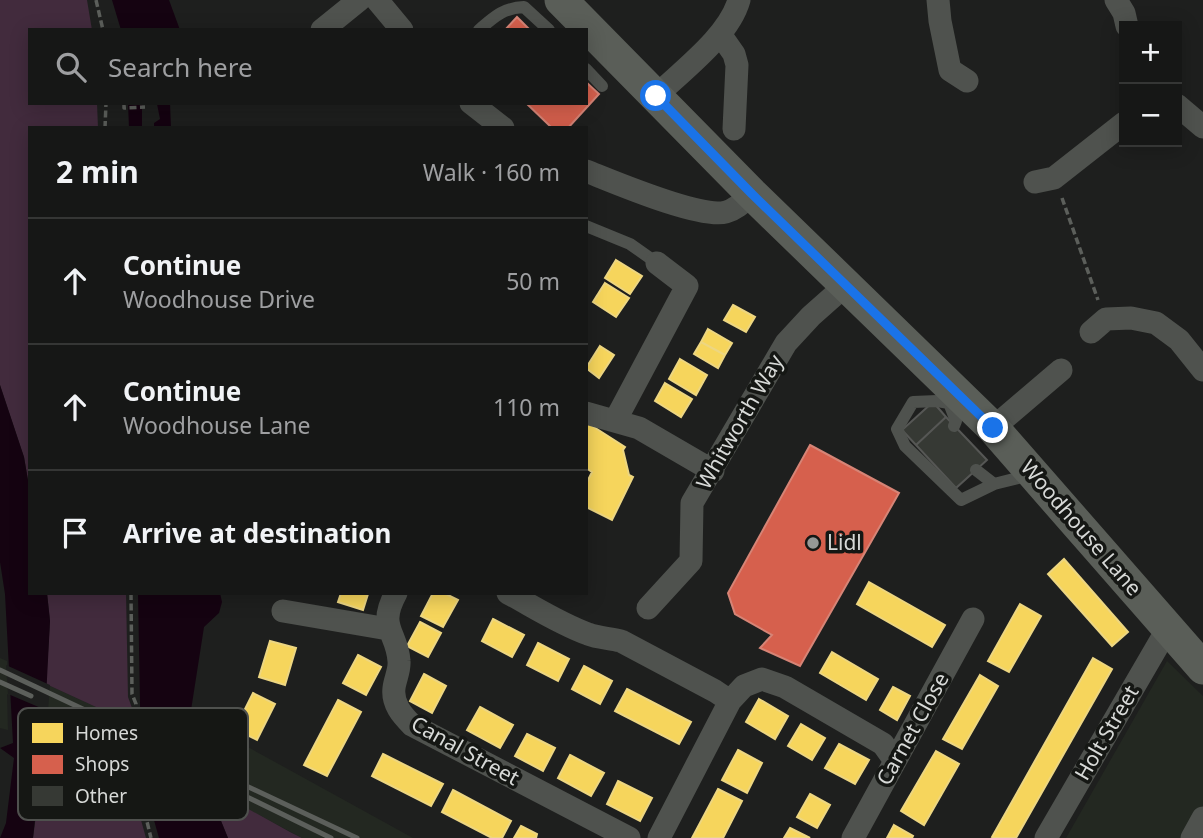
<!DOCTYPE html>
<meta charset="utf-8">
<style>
body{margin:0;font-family:"Noto Sans",sans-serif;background:#232423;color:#f1f3f6}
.controls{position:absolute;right:21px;top:21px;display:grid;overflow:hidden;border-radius:0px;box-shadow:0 4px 18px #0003}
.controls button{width:63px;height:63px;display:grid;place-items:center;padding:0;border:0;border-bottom:2px solid #353635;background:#161716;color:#f1f3f6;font:35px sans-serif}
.stop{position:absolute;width:21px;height:21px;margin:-16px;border:5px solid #1a73e8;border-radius:50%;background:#fff}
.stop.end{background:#1a73e8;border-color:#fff;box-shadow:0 2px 7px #0008}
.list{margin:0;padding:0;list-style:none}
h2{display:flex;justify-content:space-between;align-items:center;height:91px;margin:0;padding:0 28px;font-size:30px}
h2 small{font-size:23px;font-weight:400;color:#9e9fa1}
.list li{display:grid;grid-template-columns:46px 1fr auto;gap:21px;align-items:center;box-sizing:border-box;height:126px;padding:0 28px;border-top:2px solid #353635}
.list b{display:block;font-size:26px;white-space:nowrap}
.list p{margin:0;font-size:23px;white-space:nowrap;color:#9e9fa1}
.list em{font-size:23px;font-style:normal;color:#9e9fa1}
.icon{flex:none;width:38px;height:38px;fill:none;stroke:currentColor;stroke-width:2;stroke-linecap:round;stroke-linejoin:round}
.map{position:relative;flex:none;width:1203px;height:838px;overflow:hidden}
.search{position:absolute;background:#161716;box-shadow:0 4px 18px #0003;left:28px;top:28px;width:560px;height:77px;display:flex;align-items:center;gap:18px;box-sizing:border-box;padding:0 24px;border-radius:0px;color:#9e9fa1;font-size:26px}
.panel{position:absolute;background:#161716;box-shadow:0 4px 18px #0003;left:28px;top:126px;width:560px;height:469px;border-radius:0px}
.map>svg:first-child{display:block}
</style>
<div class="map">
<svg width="1203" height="838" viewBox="0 0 1203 838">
<rect width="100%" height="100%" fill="#1e1f1e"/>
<path fill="#232821" d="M0,658L7,661V666L192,751L197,719L413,838H302L135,749L7,694L8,730L0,728Z
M1167,661L1203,696V838H1066Z"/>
<path fill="#422b3d" d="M0,0H87L92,30H30V103H97L98,128H30V492L24,457L0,385Z
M47,593H126L128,697L132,708L133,724L46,684L50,621Z
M45,710L135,749L134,795L146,838H33L42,770Z
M187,775L290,832L302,838H228L219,816L206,809L196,786Z"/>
<path fill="#150311" d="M112,0H169L180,30H121Z
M128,103H170L171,128H154V123L160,119L157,104L142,105V128H129Z
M0,385L24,457L30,492V593H47L50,621L44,736L33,838H0L6,823L14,758L0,748L13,743L5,594L0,562Z
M138,593H220L222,602L219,613L204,627L189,723L173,737L171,768L187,775L196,786L206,809L219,816L228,838H159L145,788L141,756Z"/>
<path fill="#1e1f1e" d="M6,665L50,685L48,711L8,694Z"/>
<path fill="#f6d55c" stroke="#edd681" stroke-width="2" d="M616,260L642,276L630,294L605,278Z
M605,283L629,298L616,317L593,302Z
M733,305L755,317L746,332L724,320Z
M708,329L732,343L725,355L701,342Z
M701,342L725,355L718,368L694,354Z
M600,346L614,355L599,378L586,368Z
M680,359L707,375L696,395L669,379Z
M665,383L692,399L681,417L655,401Z
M586,422L625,447L623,450L629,475L633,477L612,520L586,507V484L592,472L586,468Z
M1064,559L1128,632L1112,646L1048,574Z
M869,582L945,625L932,647L857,604Z
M341,593L368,594L363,610L338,602Z
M433,593H444L458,600L443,627L421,616Z
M1020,604L1041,616L1009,672L988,661Z
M493,619L524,635L512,657L482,641Z
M420,622L441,633L428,657L407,646Z
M270,641L296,648L285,685L259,677Z
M538,643L569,659L558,681L527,665Z
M832,652L878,679L866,700L820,673Z
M358,655L381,667L366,695L343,683Z
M1093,658L1112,669L1016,838H994L992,837Z
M584,666L612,681L600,704L572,689Z
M424,674L446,686L432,713L410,701Z
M980,675L998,686L962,749L943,739Z
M893,687L910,696L897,720L880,710Z
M627,689L691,722L679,744L615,711Z
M253,693L275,704L257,740L235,729Z
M759,699L788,716L775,739L746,722Z
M338,700L361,712L327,776L304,765Z
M480,707L513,725L500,748L467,730Z
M801,724L825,738L812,760L788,746Z
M527,734L555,748L543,771L515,756Z
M839,744L869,760L855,784L825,768Z
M738,750L762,763L747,793L722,780Z
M936,751L959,764L924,825L901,811Z
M383,754L443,784L431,806L372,776Z
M570,755L604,773L591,796L558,778Z
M618,781L652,798L640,821L607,804Z
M718,789L742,801L723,838H692Z
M453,790L511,821L502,838H492L442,812Z
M810,794L830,805L817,828L797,817Z
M894,825L913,836L912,838H887Z
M521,826L537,834L536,838H514Z
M790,828L810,838H784Z"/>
<path fill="#d6604d" stroke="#d68476" stroke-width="2" d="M517,17L530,30H505Z
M586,82L599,94L568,128H552L526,103H586Z
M810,445L899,493L800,666L760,648L772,635L735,614L728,593Z"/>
<path fill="#363934" stroke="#565755" stroke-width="2" d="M933,402L946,417L916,445L902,430Z
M946,417L987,460L956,488L916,445Z"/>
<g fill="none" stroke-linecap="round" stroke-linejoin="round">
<path stroke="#5c5f5b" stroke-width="3.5" stroke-dasharray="7 3.5" stroke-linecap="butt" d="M96,0L103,30
M124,103V108L145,107
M105,128L106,103
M1062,198L1098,300
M131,593L132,694L136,704L140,793L151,838"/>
<path stroke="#4f524e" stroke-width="12" d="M479,30C494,17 503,8 524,7L549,30
M586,69L602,86
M586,226L630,244L657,263
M949,403L937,401L913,402L897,429L905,446L961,500L994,484
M954,426L956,421L949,403L955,398
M976,470L994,484L1030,475"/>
<path stroke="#4f524e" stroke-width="23" d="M377,0L402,30
M938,0L940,21L950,70L967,81
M1116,0L1124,13L1127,26
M322,30L359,0
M720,34L734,54L737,65L734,129
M656,96C683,70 729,36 739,0
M471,103L503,128
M1177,105L1203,127
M586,171C614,182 700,219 726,212C737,209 744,201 752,194
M1035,182L1054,178L1124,123
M1091,332L1106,319L1131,318L1156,323L1179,340L1203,370
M586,413L639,428L713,471
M615,421L687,286L657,263
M993,428L1061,370
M396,593C377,628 397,631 399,661C400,670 395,679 394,688C392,704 402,715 412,725L629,838
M508,593C534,607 560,624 588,634C598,638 610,638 621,641L715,691L730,701
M648,608L691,561L692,503L786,343L811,316L846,285
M283,611L388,629
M659,838L730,701L744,686L762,679L785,687L883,744L895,761
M853,838L973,619
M1046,838L1168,628
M1192,838L1203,818"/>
<path stroke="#5a5e58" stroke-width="33" d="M561,0L752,194L993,428L1203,668"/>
<path stroke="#5c5f5b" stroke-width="5" d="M0,670L357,838
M0,682L31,696
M78,718L142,747
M243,795L331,838"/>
</g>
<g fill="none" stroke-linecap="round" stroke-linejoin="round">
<path stroke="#1a73e8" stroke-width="9" d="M656,96L752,194L993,428"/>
</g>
<circle fill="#969896" stroke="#151714" stroke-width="2.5" cx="813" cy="543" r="7"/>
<g text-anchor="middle" stroke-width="7" stroke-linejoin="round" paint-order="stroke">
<g font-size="21" fill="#d7d9d7" stroke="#151714">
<text transform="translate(740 422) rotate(-60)" y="7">Whitworth Way</text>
<text transform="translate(1081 528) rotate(49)" y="7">Woodhouse Lane</text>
<text transform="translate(913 729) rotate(-61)" y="7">Carnet Close</text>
<text transform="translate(1107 733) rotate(-60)" y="7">Holt Street</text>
<text transform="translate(465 751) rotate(29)" y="7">Canal Street</text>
</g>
<g font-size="21" fill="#d7d9d7" stroke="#151714" text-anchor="start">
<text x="827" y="550">Lidl</text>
</g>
</g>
<rect x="18" y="708" width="230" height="112" rx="10" fill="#151714" stroke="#4f514e" stroke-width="2"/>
<rect x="32" y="723" width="31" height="20" fill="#f6d55c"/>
<rect x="32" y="755" width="31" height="19" fill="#d6604d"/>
<rect x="32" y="786" width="31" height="20" fill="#363934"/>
<g font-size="19" fill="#d7d9d7">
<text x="75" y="740">Homes</text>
<text x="75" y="771">Shops</text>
<text x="75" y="803">Other</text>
</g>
</svg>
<div class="controls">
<button>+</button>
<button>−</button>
</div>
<div class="stop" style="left:656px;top:96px"></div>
<div class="stop end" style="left:993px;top:428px"></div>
<div class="search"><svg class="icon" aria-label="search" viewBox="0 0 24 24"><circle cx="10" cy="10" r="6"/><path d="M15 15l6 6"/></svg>Search here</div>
<section class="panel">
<h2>2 min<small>Walk · 160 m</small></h2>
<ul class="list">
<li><svg class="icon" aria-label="ahead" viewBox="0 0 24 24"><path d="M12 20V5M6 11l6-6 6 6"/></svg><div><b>Continue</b><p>Woodhouse Drive</p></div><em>50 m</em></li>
<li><svg class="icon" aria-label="ahead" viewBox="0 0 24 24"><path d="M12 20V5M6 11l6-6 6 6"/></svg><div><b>Continue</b><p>Woodhouse Lane</p></div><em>110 m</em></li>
<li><svg class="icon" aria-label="arrive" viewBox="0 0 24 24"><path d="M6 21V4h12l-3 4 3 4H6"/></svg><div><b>Arrive at destination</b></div></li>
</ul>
</section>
</div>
